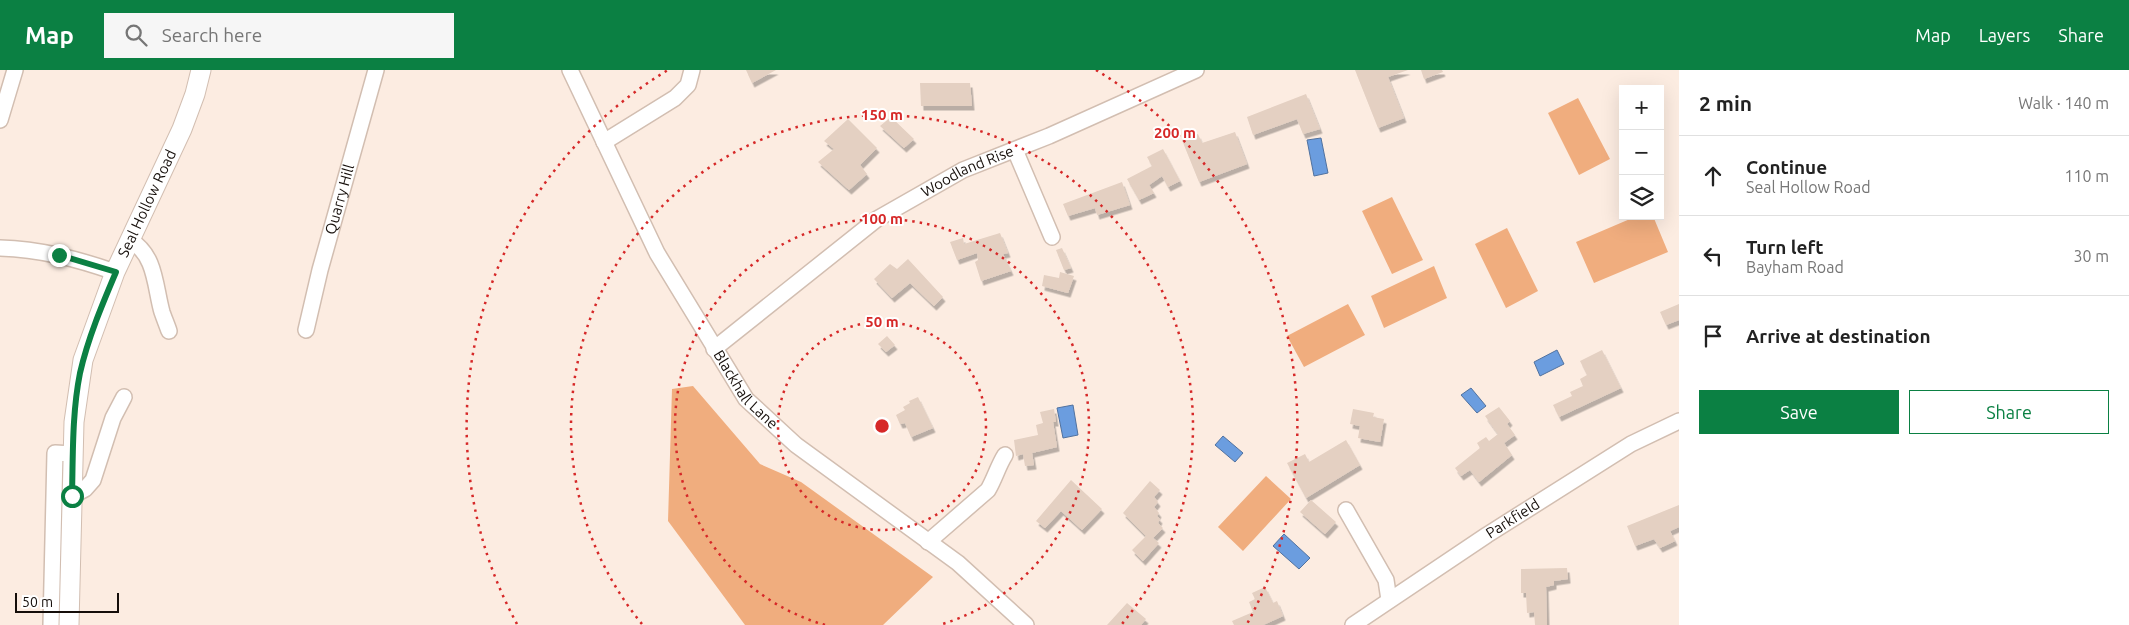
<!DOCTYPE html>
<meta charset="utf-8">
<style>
body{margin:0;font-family:Ubuntu,sans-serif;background:#f6f6f6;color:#222}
.controls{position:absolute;right:15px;top:15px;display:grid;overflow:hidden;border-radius:0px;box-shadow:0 5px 20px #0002}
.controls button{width:45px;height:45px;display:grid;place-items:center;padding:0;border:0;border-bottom:1px solid #e0e0e0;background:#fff;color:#222;font:25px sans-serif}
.scale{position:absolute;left:15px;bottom:12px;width:104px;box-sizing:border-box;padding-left:5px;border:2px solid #150e0a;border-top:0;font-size:14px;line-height:18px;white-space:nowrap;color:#150e0a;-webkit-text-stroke:4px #fff;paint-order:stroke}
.stop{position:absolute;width:15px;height:15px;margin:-11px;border:4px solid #0b8043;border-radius:50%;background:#fff}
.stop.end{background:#0b8043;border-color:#fff;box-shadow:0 1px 5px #0008}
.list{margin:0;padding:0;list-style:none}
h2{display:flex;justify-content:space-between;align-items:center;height:65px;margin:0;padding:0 20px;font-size:21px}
h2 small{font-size:16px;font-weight:400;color:#767676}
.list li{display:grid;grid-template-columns:32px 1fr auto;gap:15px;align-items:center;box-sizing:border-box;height:80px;padding:0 20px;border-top:1px solid #e0e0e0}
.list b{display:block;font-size:19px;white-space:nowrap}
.list p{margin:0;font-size:16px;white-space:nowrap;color:#767676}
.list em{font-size:16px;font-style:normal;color:#767676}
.actions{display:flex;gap:10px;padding:15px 20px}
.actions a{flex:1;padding:11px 0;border:1px solid #0b8043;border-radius:0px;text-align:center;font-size:18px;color:#0b8043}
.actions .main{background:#0b8043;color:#fff}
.icon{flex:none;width:28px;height:28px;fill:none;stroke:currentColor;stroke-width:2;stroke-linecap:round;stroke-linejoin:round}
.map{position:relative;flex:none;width:1679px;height:555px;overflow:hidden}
header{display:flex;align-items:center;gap:30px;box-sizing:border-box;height:70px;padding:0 25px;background:#0b8043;color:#fff}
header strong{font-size:24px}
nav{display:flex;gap:28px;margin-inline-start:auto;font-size:18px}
.search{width:350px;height:45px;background:#f6f6f6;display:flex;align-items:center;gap:12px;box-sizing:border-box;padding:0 18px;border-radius:0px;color:#767676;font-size:19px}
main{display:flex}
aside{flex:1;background:#fff}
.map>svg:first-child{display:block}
</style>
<header>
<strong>Map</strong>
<div class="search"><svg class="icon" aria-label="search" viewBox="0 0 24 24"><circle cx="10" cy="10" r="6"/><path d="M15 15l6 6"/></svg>Search here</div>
<nav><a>Map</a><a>Layers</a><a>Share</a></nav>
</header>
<main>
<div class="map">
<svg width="1679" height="555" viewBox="0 0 1679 555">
<defs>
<filter id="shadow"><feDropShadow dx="2.5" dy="4.5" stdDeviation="0" flood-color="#0004"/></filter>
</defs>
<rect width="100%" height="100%" fill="#fcece1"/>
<path fill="#f0ad7e" d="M1578,28L1610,89L1579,105L1548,43Z
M1392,127L1423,190L1392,204L1362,141Z
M1637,146H1653L1668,182L1594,213L1576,172Z
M1507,158L1538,221L1506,238L1475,174Z
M1434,196L1447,228L1384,258L1371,226Z
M1348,234L1365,265L1304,297L1287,266Z
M693,316L760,394L801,412L933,507L883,555H745L668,451L672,319Z
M1266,406L1291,429L1243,481L1218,457Z"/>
<path fill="#6b9ddf" stroke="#51729f" d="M1321,68L1328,103L1314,106L1307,70Z
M1557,280L1564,294L1540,306L1534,292Z
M1471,318L1486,336L1477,343L1461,325Z
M1073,335L1078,365L1063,368L1057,338Z
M1223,366L1243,383L1235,392L1215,375Z
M1284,464L1310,488L1299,499L1273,476Z"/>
<path fill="#e4d0c2" filter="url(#shadow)" d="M746,0H776L752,13Z
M1355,0H1408L1388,7L1404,48L1378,58Z
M1421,0H1442L1443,2L1424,9Z
M920,13H970L972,36H921Z
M1306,24L1320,59L1303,64L1297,49L1253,65L1247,47Z
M891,47L914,69L904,78L880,56Z
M848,49L877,78L860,95L867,104L849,120L818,92L834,79L824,71Z
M1235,62L1247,94L1199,112L1182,70L1198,64L1202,73Z
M1163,79L1180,111L1168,117L1162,106L1149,115L1154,123L1139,130L1127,109L1152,96L1147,87Z
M1122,112L1130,135L1097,145L1095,138L1068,146L1063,134Z
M1000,163L1008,183L1003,184L1011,201L981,211L975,192L978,190L977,183L957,190L950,172L963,168L964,174Z
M1062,178L1071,198L1064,200L1056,180Z
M908,189L943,227L934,236L910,213L892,228L874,209L890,194L897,199Z
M1060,202L1074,206L1068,223L1042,216L1044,205L1059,208Z
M1679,234V250L1666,255L1660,242Z
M887,266L895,275L886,282L878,274Z
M1602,280L1621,318L1559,347L1553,335L1572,326L1570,322L1583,316L1580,309L1587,305L1580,291Z
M918,327L933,358L911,367L905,353L900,354L896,345L905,340L903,337L910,333L909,331Z
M1499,337L1510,351L1507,354L1515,365L1504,373L1512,385L1479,412L1470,400L1461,406L1455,398L1480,378L1477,373L1486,367L1489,371L1498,364L1485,346Z
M1054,339L1056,352H1053L1057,377L1032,383L1034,395L1025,396L1023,384L1016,386L1014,370L1038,365L1036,355L1043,353L1040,342Z
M1353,339L1374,343L1373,347L1384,349L1380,372L1358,368L1360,356L1350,354Z
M1346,370L1360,395L1306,428L1287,393L1305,384L1309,392Z
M1071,410L1102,439L1082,460L1061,441L1045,458L1036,451Z
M1150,411L1160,420L1154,427L1158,432L1154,437L1159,443L1157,446L1160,449L1158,453L1163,458L1153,468L1159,473L1143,491L1132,480L1146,466L1123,443Z
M1311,430L1336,452L1325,464L1300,442Z
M1679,435V457L1670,461L1675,471L1660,478L1654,469L1635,476L1627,456Z
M1567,498L1568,509L1554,511V515L1546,517L1547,555H1535L1534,542L1527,543L1526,523H1521V499Z
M1265,517L1273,533L1277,531L1283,546L1263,555H1234L1232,551L1253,542L1249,532L1255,529L1252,523Z
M1127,533L1146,549L1141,555H1107Z"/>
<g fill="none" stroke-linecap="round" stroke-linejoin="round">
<defs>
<g id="minor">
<path id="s1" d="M570,0L657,183L746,329L796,375L958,493L1026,555"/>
<path d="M0,50L15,0"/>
<path d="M604,72L675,28L688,15L692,0"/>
<path d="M1015,80L1052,167"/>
<path d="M131,171C156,185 155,218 162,242C164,248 167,255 169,261"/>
<path d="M0,178C40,179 77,189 115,202"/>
<path id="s2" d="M306,260L320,200L376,0"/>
<path id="s3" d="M714,279L877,149L963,100L1049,66L1196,0"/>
<path d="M72,426L85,419L93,410L113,348L124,327"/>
<path d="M1346,440L1386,510L1389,530"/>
<path d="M928,472L988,420C995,408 998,396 1005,385"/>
<path d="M51,555L55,383L73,384"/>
<path id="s4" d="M1353,555L1487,465L1631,374L1679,351"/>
</g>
<g id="major">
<path id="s5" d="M69,555L74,352L83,290L115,202L182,59L195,24L201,0"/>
</g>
</defs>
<use href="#minor" stroke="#d2beb1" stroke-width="18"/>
<use href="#major" stroke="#d2beb1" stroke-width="21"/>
<use href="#minor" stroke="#fff" stroke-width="15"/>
<use href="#major" stroke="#fff" stroke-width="19"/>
</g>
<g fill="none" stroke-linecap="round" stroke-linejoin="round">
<path stroke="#0b8043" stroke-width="6" d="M59,185L116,202C102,235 88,268 80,303C72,343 73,385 72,426"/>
</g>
<g fill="none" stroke="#d62828" stroke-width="2.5" stroke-dasharray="2.5 5">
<circle cx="882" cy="356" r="104"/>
<path d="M825 555A207 207 0 1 1 939 555"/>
<path d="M642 554A311 311 0 1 1 1122 554"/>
<path d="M517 554A415 415 0 0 1 668 0M1096 0A415 415 0 0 1 1247 554"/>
</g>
<g text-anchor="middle" stroke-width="4" stroke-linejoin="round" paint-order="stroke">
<g font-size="15" fill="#150e0a" stroke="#fff">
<text dy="5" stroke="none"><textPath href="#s3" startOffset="311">Woodland Rise</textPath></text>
<text dy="5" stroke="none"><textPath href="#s2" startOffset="135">Quarry Hill</textPath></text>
<text dy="5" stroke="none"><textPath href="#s5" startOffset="435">Seal Hollow Road</textPath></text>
<text dy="5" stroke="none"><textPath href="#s1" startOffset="366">Blackhall Lane</textPath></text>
<text dy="5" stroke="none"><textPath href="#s4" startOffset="192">Parkfield</textPath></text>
</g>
</g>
<circle cx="882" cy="356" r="8" fill="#d62828" stroke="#fff" stroke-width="2.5"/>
<g font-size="15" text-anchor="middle" font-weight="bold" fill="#d62828" stroke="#fff" stroke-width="4" stroke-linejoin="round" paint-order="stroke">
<text x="882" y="50">150 m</text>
<text x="1175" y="68">200 m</text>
<text x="882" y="154">100 m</text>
<text x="882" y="257">50 m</text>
</g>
</svg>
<div class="controls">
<button>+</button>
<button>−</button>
<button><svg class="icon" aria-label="layers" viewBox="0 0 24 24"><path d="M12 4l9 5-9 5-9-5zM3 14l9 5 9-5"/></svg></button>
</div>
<div class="scale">50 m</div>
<div class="stop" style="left:72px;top:426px"></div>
<div class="stop end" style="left:59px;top:185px"></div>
</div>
<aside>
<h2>2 min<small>Walk · 140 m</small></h2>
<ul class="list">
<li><svg class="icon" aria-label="ahead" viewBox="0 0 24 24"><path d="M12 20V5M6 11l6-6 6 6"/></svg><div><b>Continue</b><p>Seal Hollow Road</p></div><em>110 m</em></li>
<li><svg class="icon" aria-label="left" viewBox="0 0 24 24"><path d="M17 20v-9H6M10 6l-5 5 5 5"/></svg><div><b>Turn left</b><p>Bayham Road</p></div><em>30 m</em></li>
<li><svg class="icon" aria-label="arrive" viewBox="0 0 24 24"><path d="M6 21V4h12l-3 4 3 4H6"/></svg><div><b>Arrive at destination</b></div></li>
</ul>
<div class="actions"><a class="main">Save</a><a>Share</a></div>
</aside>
</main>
